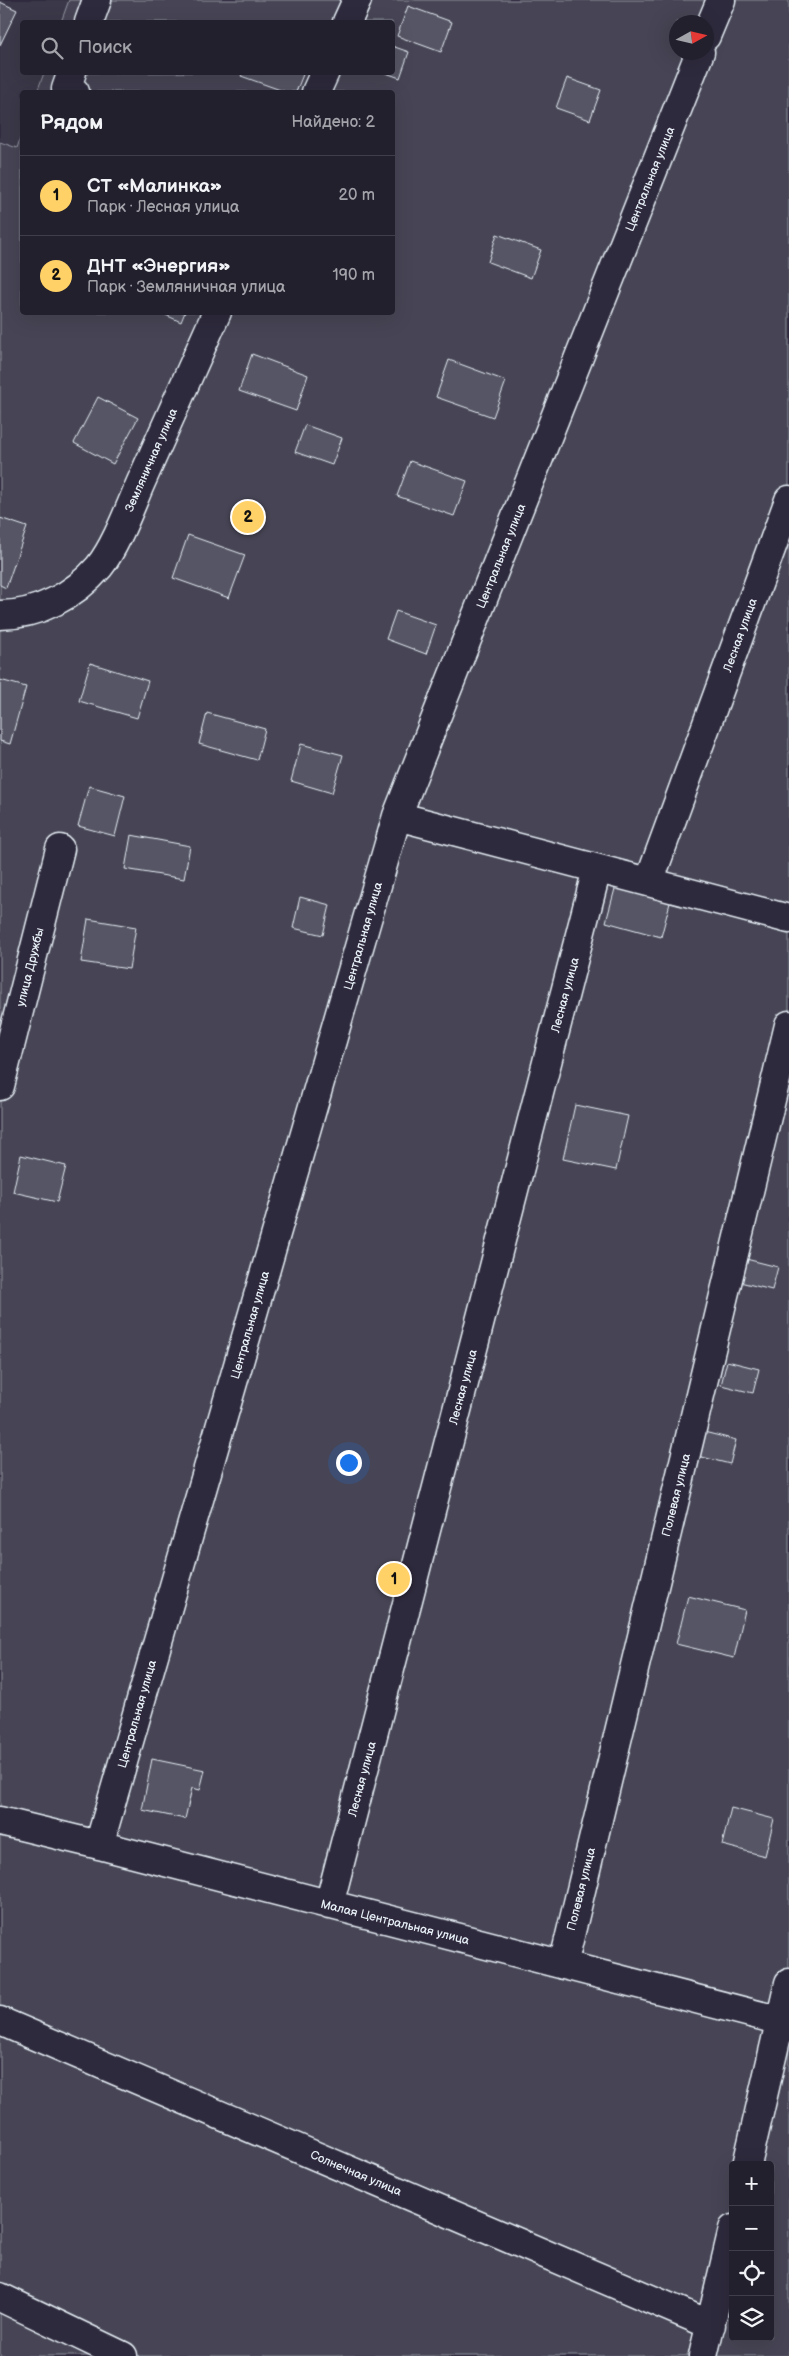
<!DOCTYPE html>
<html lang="ru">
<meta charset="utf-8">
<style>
body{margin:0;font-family:"Balsamiq Sans",sans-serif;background:#2f2d3a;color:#f1f3f6}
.controls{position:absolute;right:15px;bottom:15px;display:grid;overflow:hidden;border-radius:5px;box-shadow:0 5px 20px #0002}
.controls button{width:45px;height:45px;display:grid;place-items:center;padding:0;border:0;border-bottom:1px solid #403e4a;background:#23202e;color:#f1f3f6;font:25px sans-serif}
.compass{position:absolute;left:669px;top:15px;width:45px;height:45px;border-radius:50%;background:#23202e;box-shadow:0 5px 20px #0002;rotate:82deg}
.you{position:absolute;left:348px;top:1462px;width:18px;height:18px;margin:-12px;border:4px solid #fff;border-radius:50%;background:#1a73e8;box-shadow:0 0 0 8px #1a73e833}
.badge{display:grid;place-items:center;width:32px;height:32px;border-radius:50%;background:#ffd166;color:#111;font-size:16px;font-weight:700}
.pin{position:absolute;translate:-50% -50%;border:2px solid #fff;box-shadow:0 1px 5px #0006}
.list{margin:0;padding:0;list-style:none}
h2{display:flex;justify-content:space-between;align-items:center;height:65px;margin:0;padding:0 20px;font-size:21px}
h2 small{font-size:16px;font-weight:400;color:#a3a3aa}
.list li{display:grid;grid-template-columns:32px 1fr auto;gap:15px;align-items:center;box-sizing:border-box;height:80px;padding:0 20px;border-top:1px solid #403e4a}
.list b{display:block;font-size:19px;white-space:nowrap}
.list p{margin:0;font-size:16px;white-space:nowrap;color:#a3a3aa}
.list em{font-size:16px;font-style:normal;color:#a3a3aa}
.icon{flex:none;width:28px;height:28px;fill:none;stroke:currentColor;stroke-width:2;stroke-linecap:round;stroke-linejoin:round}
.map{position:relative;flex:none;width:789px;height:2356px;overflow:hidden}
.search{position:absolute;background:#23202e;box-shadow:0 5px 20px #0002;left:20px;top:20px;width:375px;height:55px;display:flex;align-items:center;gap:12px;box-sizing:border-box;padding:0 18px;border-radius:5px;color:#a3a3aa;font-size:19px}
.panel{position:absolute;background:#23202e;box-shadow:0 5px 20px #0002;left:20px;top:90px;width:375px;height:225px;border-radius:5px}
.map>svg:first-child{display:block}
</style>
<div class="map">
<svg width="789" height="2356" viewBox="0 0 789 2356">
<rect width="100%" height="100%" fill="#2f2a3d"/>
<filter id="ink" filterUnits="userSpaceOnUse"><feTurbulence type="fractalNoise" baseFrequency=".02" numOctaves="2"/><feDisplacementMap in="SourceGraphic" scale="10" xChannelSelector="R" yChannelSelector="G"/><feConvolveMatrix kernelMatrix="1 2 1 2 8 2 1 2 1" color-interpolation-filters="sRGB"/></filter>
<g filter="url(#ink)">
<path fill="#3b3749" d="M0,0H69L61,22H22V72L44,73L37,92H22V133L17,149L0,141Z"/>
<path fill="#464455" stroke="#979aa6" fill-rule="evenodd" d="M69,0H789V2356H0V142L17,148L22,133V312H392V92H37L44,73L392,72V22H61ZM676,22H706V52H676ZM733,2165H770V2337H733Z"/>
<path fill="#575565" stroke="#e8f1f8" d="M0,2L17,10L0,45Z
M408,6L452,22L441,52L397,36Z
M392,46L409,52L400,78L383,72H392Z
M243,72H304L296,92H286L241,76Z
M567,78L601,90L590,120L556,108Z
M497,234L541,250L531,278L488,262Z
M159,312H185L181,322Z
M252,354L308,375L296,411L239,391Z
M449,360L506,381L493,417L436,397Z
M98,397L138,418L113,464L74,443Z
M305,425L342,438L332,465L295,452Z
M410,461L467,481L454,516L397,496Z
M0,518L27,527L6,588L0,585Z
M188,535L245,555L229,598L173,578Z
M396,611L436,625L426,654L386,639Z
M90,663L148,681L137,718L79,701Z
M0,680L26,687L10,744L0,741Z
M207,713L265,729L257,760L199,744Z
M301,744L343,755L332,793L291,781Z
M89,786L125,796L115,836L78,826Z
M131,835L190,846L184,879L125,869Z
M616,885L671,899L661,937L606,922Z
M300,897L330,905L323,935L293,928Z
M88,919L136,927L129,969L81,962Z
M575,1105L628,1116L616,1170L563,1159Z
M21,1155L66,1166L57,1202L13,1192Z
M746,1259L778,1267L772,1290L740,1282Z
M727,1361L759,1369L753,1393L721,1385Z
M704,1432L736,1440L730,1464L698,1456Z
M688,1596L745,1610L734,1658L676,1644Z
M152,1759L205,1770L200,1790L192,1788L185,1819L142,1810Z
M731,1808L774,1819L765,1856L722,1845Z"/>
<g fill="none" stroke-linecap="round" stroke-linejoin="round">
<defs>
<path id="street" d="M89,22L97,0
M347,22L357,0
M706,36L721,0
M72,72L66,89L75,92
M316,92L325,72
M0,615C38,615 75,595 99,567C116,546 130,507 141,482C166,425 192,369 217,312
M397,816L789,919
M649,882L789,500
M0,1086L60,849
M0,1821L99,1845L789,2023
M99,1845L397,816L700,52
M329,1905L597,869
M563,1965L789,1025
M0,2021L711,2325
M747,2165L789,1983
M0,2297L123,2356
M703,2356L733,2229"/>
</defs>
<use href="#street" stroke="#e8f1f8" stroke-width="31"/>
<use href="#street" stroke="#2f2a3d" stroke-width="28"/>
</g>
</g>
<g text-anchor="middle" stroke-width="4" stroke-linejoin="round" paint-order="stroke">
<g font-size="12" fill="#e8f1f8" stroke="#2f2a3d">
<text transform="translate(650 179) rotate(-68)" y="4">Центральная улица</text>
<text transform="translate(151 460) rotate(-66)" y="4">Земляничная улица</text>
<text transform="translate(501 556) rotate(-68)" y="4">Центральная улица</text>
<text transform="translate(740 635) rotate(-70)" y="4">Лесная улица</text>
<text transform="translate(363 936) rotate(-74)" y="4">Центральная улица</text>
<text transform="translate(30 967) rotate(-76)" y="4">улица Дружбы</text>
<text transform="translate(565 995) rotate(-75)" y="4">Лесная улица</text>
<text transform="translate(250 1325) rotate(-74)" y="4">Центральная улица</text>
<text transform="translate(463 1387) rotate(-75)" y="4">Лесная улица</text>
<text transform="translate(676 1495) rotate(-76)" y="4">Полевая улица</text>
<text transform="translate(137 1714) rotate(-74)" y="4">Центральная улица</text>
<text transform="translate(362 1779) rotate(-75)" y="4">Лесная улица</text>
<text transform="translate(581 1889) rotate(-76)" y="4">Полевая улица</text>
<text transform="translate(395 1922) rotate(14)" y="4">Малая Центральная улица</text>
<text transform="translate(356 2173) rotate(23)" y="4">Солнечная улица</text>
</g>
</g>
</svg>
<div class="controls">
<button>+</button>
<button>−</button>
<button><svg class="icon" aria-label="locate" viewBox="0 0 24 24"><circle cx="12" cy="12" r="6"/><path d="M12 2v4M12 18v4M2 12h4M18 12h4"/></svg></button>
<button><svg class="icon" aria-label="layers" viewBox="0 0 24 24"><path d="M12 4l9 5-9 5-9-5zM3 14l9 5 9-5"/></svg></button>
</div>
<svg class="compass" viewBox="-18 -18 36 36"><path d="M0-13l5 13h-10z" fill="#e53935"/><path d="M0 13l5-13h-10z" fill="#a3a3aa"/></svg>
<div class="you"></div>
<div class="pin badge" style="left:394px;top:1579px">1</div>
<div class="pin badge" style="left:248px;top:517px">2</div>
<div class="search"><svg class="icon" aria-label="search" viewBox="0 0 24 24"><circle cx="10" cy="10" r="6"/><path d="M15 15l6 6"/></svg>Поиск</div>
<section class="panel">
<h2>Рядом<small>Найдено: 2</small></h2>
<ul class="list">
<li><span class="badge">1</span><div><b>CТ «Малинка»</b><p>Парк · Лесная улица</p></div><em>20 m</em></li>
<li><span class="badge">2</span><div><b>ДНТ «Энергия»</b><p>Парк · Земляничная улица</p></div><em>190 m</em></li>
</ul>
</section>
</div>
